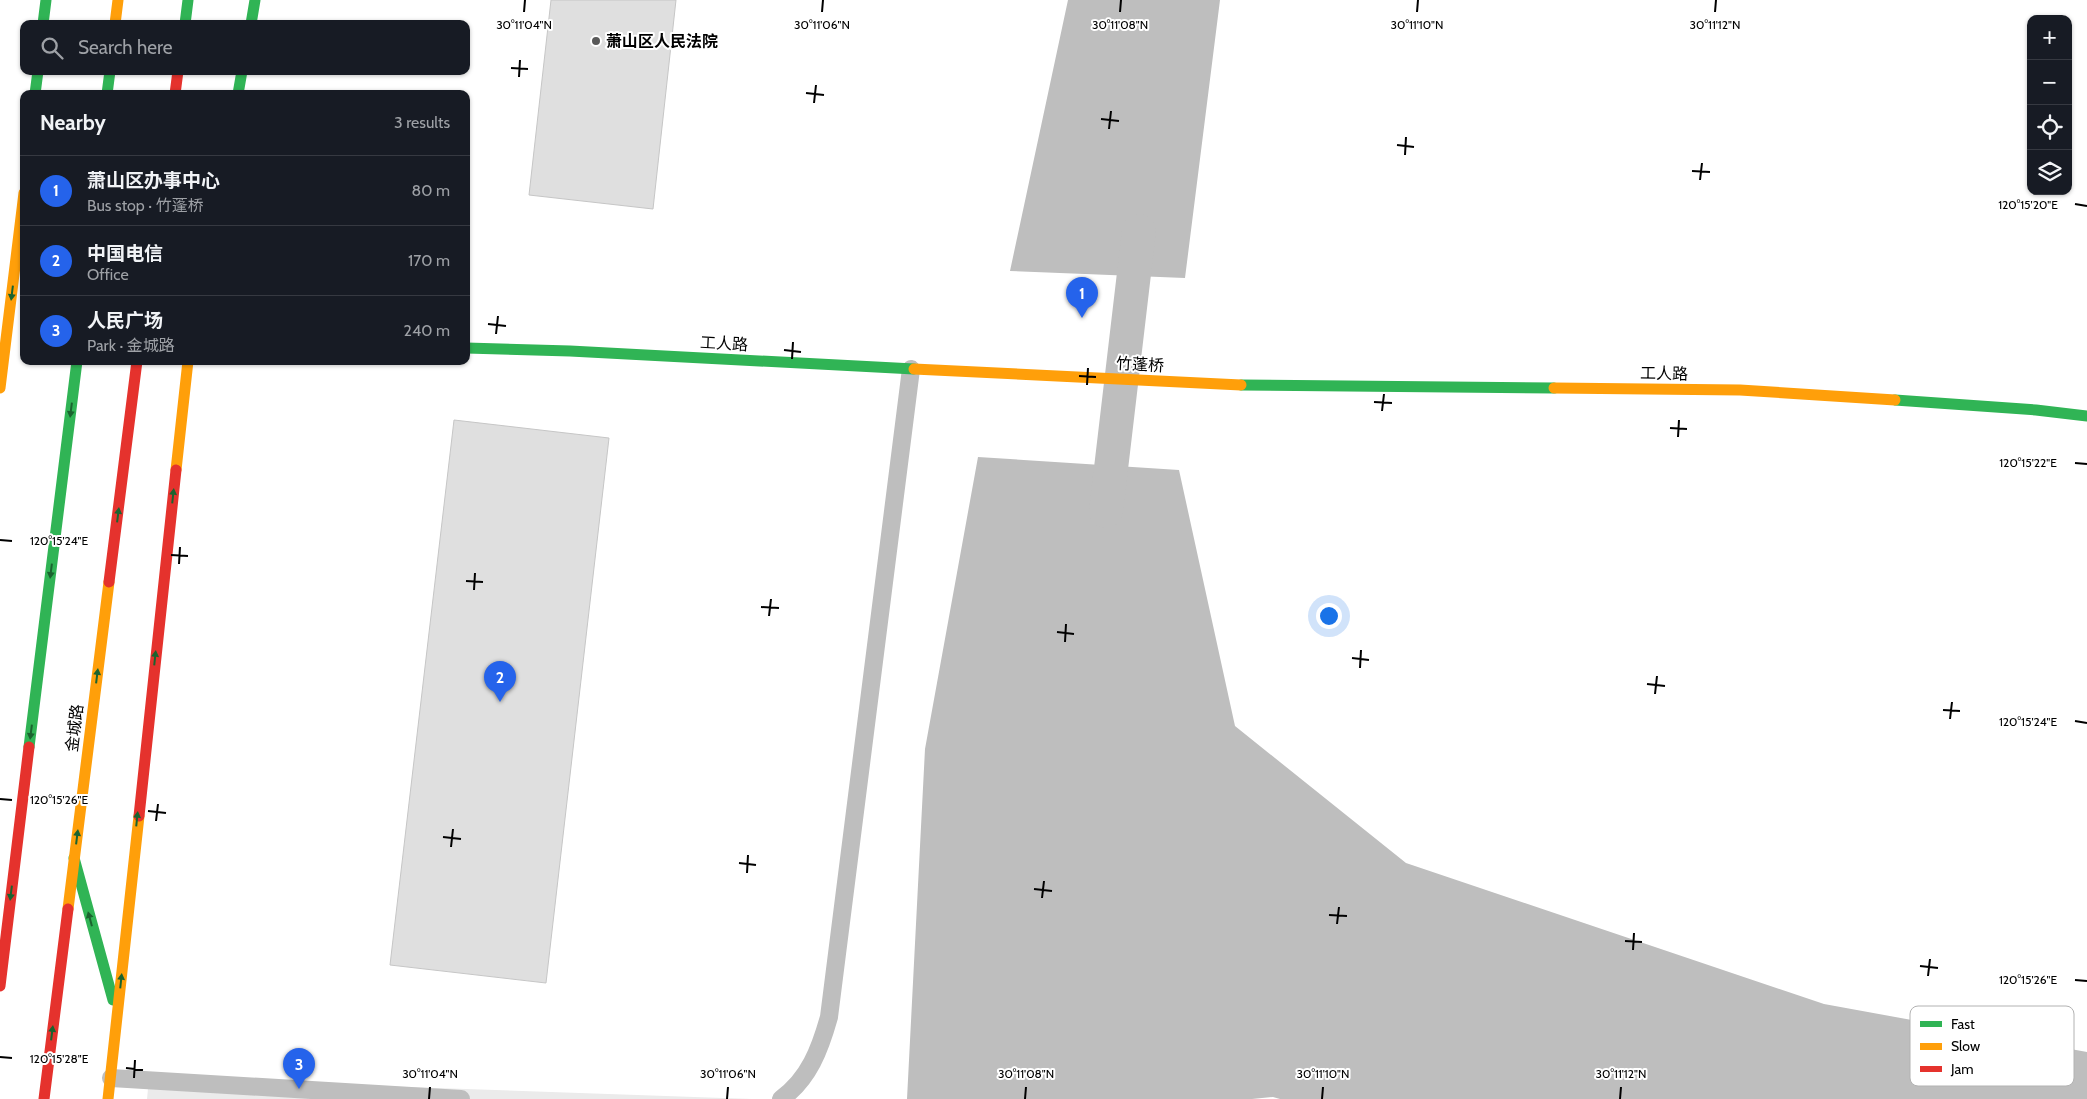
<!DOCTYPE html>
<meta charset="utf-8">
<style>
body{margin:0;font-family:Cabin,"Noto Sans SC",sans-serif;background:#242831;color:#f1f3f6}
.controls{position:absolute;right:15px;top:15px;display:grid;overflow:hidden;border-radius:10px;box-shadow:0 1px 4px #0004}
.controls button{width:45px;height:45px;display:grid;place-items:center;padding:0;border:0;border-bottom:1px solid #363941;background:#171b24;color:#f1f3f6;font:25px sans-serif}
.you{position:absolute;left:1328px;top:615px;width:18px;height:18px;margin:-12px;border:4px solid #fff;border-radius:50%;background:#1a73e8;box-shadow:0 0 0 8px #1a73e833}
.badge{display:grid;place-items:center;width:32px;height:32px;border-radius:50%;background:#2563eb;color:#fff;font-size:16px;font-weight:700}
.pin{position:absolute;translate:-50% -41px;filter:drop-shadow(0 1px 2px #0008)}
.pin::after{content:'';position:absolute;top:26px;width:18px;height:15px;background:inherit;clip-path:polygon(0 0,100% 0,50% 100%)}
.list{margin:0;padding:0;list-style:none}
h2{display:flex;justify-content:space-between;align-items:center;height:65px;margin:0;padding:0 20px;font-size:21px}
h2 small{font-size:16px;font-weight:400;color:#9ea1a6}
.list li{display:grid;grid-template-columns:32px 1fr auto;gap:15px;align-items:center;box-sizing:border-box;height:70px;padding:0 20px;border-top:1px solid #363941}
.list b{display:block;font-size:19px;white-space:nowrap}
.list p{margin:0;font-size:16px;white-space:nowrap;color:#9ea1a6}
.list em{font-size:16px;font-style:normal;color:#9ea1a6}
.icon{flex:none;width:28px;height:28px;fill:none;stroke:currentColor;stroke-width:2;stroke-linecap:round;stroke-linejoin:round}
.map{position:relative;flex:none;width:2087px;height:1099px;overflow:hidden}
.search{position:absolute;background:#171b24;box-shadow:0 1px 4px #0004;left:20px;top:20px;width:450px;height:55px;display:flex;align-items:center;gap:12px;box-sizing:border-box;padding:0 18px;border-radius:10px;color:#9ea1a6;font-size:19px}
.panel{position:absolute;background:#171b24;box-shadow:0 1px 4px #0004;left:20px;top:90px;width:450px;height:275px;border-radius:10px}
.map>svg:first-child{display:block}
</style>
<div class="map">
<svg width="2087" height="1099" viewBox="0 0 2087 1099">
<rect width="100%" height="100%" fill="#fff"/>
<path fill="#ebebeb" d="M149,1078L752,1099H147Z"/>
<path fill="#bebebe" d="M1068,0H1220L1185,278L1010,271Z
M978,457L1179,470L1235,726L1406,863L1824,1004L2087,1052V1099H1280L1273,1097L1252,1099H907L925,749Z"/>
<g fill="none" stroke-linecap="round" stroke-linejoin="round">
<path stroke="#bebebe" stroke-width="34" d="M1106,511L1139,231"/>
</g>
<path fill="#dfdfdf" stroke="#c6c6c6" d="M551,0H676L653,209L529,195Z
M454,420L609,438L546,983L390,965Z"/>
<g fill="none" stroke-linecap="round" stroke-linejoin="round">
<path stroke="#bebebe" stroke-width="18" d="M111,1078L461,1099
M781,1099C809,1079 820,1049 829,1017L911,369"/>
<path stroke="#30b455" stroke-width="11" d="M43,24L46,0
M185,24L188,0
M251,24L255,0
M35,94L38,71
M107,94L110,71
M238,94L242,71
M466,348L570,351L914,369
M1241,385L1554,388
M1895,400L2036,410L2087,416
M29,747L77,361
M74,858L113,1000"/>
<path stroke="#ff9f0a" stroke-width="11" d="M115,24L118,0
M914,369L1241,385
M0,388L24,193
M1554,388L1740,390L1895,400
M176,470L188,361
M68,909L109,582
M108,1099L139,816"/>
<path stroke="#e5322d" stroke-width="11" d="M175,94L178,71
M109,582L137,361
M139,816L176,470
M0,986L29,747
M44,1099L68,909"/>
</g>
<defs><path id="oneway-solid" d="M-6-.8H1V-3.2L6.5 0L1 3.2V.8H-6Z" transform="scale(1.25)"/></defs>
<g fill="#1a632f">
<use href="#oneway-solid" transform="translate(12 293) rotate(97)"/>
<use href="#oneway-solid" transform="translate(71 410) rotate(97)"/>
<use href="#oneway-solid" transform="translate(173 496) rotate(-84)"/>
<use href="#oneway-solid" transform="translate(118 515) rotate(-83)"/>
<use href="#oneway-solid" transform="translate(51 571) rotate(97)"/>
<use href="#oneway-solid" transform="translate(155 658) rotate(-84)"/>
<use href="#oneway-solid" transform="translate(97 676) rotate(-83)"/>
<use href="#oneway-solid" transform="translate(31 732) rotate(97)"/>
<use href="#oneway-solid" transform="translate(137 819) rotate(-84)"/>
<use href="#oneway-solid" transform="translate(77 837) rotate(-83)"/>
<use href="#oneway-solid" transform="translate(11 893) rotate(97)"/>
<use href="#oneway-solid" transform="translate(90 919) rotate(-105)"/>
<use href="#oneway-solid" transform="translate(121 981) rotate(-84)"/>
<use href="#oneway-solid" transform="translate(52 1033) rotate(-83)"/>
</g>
<path fill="none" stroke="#000" stroke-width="2" d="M524,12L525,0M822,12L823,0M1120,12L1121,0M1417,12L1418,0M1715,12L1716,0M511,68L528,69M519,77L520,60M806,93L824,95M814,103L816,85M1101,119L1119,121M1109,129L1111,111M1397,145L1414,147M1405,155L1406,137M1692,171L1710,172M1700,180L1702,163M2075,204L2087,206M488,324L506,326M496,334L498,316M784,350L801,352M792,359L793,342M1079,376L1096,377M1087,385L1088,368M1374,402L1392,403M1382,411L1384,394M1670,428L1687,429M1678,437L1679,420M2075,463L2087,464M0,540L12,541M171,555L188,556M179,564L180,547M466,581L483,582M474,590L475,573M761,607L779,608M769,616L771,599M1057,632L1074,634M1065,642L1066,624M1352,658L1369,660M1360,668L1361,650M1647,684L1665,686M1655,694L1657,676M1943,710L1960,711M1950,719L1952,702M2075,721L2087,723M0,799L12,800M148,811L166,813M156,821L158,804M443,837L461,839M451,847L453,829M739,863L756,865M747,873L748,855M1034,889L1052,891M1042,898L1044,881M1329,915L1347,916M1337,924L1339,907M1625,941L1642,942M1633,950L1634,933M1920,966L1938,968M1928,976L1930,959M2075,980L2087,981M0,1057L12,1058M126,1068L143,1070M134,1078L135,1060M429,1099L430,1087M727,1099L728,1087M1025,1099L1026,1087M1322,1099L1323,1087M1620,1099L1621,1087"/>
<circle fill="#595959" stroke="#fff" stroke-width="2" cx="596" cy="41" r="5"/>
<g text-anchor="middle" stroke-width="4" stroke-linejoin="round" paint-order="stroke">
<g font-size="16" font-weight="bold" fill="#000" stroke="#fff" text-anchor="start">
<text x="606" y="47">萧山区人民法院</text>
</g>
<g font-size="16" fill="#000" stroke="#fff">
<text transform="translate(724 343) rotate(3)" y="6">工人路</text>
<text transform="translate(1140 364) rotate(3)" y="6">竹蓬桥</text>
<text transform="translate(1664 373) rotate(1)" y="6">工人路</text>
<text transform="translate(74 728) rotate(-83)" y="6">金城路</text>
</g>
</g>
<rect x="1910" y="1006" width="164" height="80" rx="8" fill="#fff" stroke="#b2b2b2" stroke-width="1"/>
<rect x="1920" y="1021" width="22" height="6" fill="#30b455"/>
<rect x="1920" y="1043" width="22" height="7" fill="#ff9f0a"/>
<rect x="1920" y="1066" width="22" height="6" fill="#e5322d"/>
<g font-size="14" fill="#000">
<text x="1951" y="1029">Fast</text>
<text x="1951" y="1051">Slow</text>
<text x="1951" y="1074">Jam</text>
</g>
<g font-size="12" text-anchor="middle" fill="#000" stroke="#fff" stroke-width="4" stroke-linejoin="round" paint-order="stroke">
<text x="524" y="29">30°11'04"N</text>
<text x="822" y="29">30°11'06"N</text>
<text x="1120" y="29">30°11'08"N</text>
<text x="1417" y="29">30°11'10"N</text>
<text x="1715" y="29">30°11'12"N</text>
<text x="2028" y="209">120°15'20"E</text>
<text x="2028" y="467">120°15'22"E</text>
<text x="59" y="545">120°15'24"E</text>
<text x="2028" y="726">120°15'24"E</text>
<text x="59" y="804">120°15'26"E</text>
<text x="2028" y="984">120°15'26"E</text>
<text x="59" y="1063">120°15'28"E</text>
<text x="430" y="1078">30°11'04"N</text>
<text x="728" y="1078">30°11'06"N</text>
<text x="1026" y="1078">30°11'08"N</text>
<text x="1323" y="1078">30°11'10"N</text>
<text x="1621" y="1078">30°11'12"N</text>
</g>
</svg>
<div class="controls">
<button>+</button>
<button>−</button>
<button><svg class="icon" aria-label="locate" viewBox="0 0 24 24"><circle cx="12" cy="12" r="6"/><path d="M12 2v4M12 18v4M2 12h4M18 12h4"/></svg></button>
<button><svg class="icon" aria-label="layers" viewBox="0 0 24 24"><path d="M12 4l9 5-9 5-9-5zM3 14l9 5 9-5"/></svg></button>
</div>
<div class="you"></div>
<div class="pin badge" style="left:1082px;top:318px">1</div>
<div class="pin badge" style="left:500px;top:702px">2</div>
<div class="pin badge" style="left:299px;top:1089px">3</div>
<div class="search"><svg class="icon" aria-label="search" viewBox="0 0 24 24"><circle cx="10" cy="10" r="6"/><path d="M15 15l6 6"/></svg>Search here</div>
<section class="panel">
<h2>Nearby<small>3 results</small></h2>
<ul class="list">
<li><span class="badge">1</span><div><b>萧山区办事中心</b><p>Bus stop · 竹蓬桥</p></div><em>80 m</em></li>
<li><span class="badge">2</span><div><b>中国电信</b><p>Office</p></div><em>170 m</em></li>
<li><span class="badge">3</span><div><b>人民广场</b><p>Park · 金城路</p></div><em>240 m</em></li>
</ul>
</section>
</div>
